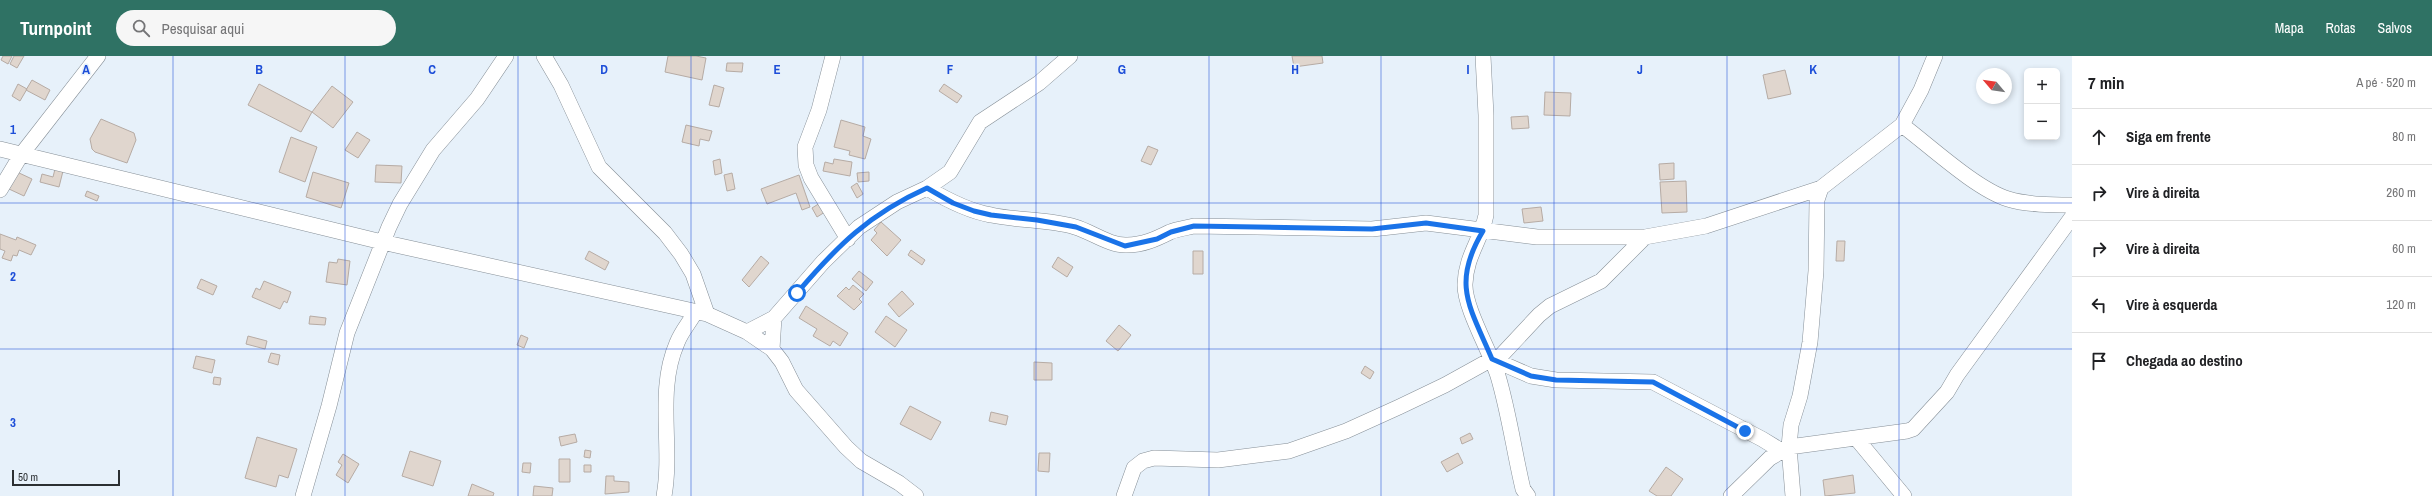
<!DOCTYPE html>
<html lang="pt">
<meta charset="utf-8">
<style>
body{margin:0;font-family:"Archivo Narrow",sans-serif;background:#f6f6f6;color:#202124}
.controls{position:absolute;right:12px;top:12px;display:grid;overflow:hidden;border-radius:6px;box-shadow:0 2px 6px #0003}
.controls button{width:36px;height:36px;display:grid;place-items:center;padding:0;border:0;border-bottom:1px solid #e0e0e0;background:#fff;color:#202124;font:20px sans-serif}
.compass{position:absolute;left:1976px;top:12px;width:36px;height:36px;border-radius:50%;background:#fff;box-shadow:0 2px 6px #0003;rotate:299deg}
.scale{position:absolute;left:12px;bottom:10px;width:108px;box-sizing:border-box;padding-left:4px;border:2px solid #2b2f32;border-top:0;font-size:11px;line-height:14px;white-space:nowrap;color:#2b2f32;-webkit-text-stroke:3px #e7f1fa;paint-order:stroke}
.stop{position:absolute;width:12px;height:12px;margin:-9px;border:3px solid #1a73e8;border-radius:50%;background:#fff}
.stop.end{background:#1a73e8;border-color:#fff;box-shadow:0 1px 4px #0008}
.list{margin:0;padding:0;list-style:none}
h2{display:flex;justify-content:space-between;align-items:center;height:52px;margin:0;padding:0 16px;font-size:17px}
h2 small{font-size:13px;font-weight:400;color:#757577}
.list li{display:grid;grid-template-columns:26px 1fr auto;gap:12px;align-items:center;box-sizing:border-box;height:56px;padding:0 16px;border-top:1px solid #e0e0e0}
.list b{display:block;font-size:15px;white-space:nowrap}
.list em{font-size:13px;font-style:normal;color:#757577}
.icon{flex:none;width:22px;height:22px;fill:none;stroke:currentColor;stroke-width:2;stroke-linecap:round;stroke-linejoin:round}
.map{position:relative;flex:none;width:2072px;height:440px;overflow:hidden}
header{display:flex;align-items:center;gap:24px;box-sizing:border-box;height:56px;padding:0 20px;background:#2f7264;color:#fff}
header strong{font-size:19px}
nav{display:flex;gap:22px;margin-inline-start:auto;font-size:14px}
.search{width:280px;height:36px;background:#f6f6f6;display:flex;align-items:center;gap:10px;box-sizing:border-box;padding:0 14px;border-radius:22px;color:#757577;font-size:15px}
main{display:flex}
aside{flex:1;background:#fff}
.map>svg:first-child{display:block}
</style>
<header>
<strong>Turnpoint</strong>
<div class="search"><svg class="icon" aria-label="search" viewBox="0 0 24 24"><circle cx="10" cy="10" r="6"/><path d="M15 15l6 6"/></svg>Pesquisar aqui</div>
<nav><a>Mapa</a><a>Rotas</a><a>Salvos</a></nav>
</header>
<main>
<div class="map">
<svg width="2072" height="440" viewBox="0 0 2072 440">
<rect width="100%" height="100%" fill="#e7f1fa"/>
<path fill="#e0d6ce" stroke="#b6aba4" d="M3,0H12L8,8L1,4Z
M14,0H24L17,12L10,8Z
M668,0H696L706,2L702,24L665,16Z
M1292,0H1322L1323,7L1294,11Z
M727,7H743L742,16L726,15Z
M1785,14L1791,38L1768,43L1763,19Z
M32,24L50,34L45,44L26,34Z
M18,28L27,33L20,45L12,40Z
M259,28L312,56L301,76L248,49Z
M944,28L962,40L957,47L939,35Z
M714,29L724,32L719,51L709,49Z
M332,30L353,46L333,72L312,56Z
M1545,36L1571,37L1570,60L1544,59Z
M1528,60L1529,72L1512,73L1511,61Z
M101,63L134,77L136,84L127,107L95,96L92,93L90,83Z
M841,64L865,71L863,80L871,83L865,103L849,99L850,95L834,91Z
M686,69L712,75L709,85L700,83L699,90L682,86Z
M357,76L370,84L358,102L345,94Z
M291,81L317,91L305,126L279,116Z
M1148,90L1158,94L1151,109L1141,105Z
M720,103L722,117L715,119L713,105Z
M834,103L852,106L850,120L823,115L825,106L833,108Z
M1674,107V123L1660,124L1659,108Z
M376,109L402,110L401,127L375,126Z
M55,113L63,115L59,131L40,126L42,118L53,121Z
M17,116L32,123L24,140L9,133Z
M313,116L349,127L341,152L306,141Z
M869,116V125L858,126L857,117Z
M732,117L735,133L727,135L724,119Z
M799,119L810,151L802,154L796,137L767,148L761,133Z
M1686,125L1687,156L1662,157L1660,126Z
M857,127L863,138L857,142L851,131Z
M87,135L99,140L97,145L85,140Z
M820,147L825,156L817,161L812,152Z
M1541,151L1543,165L1524,167L1522,153Z
M881,166L901,184L887,200L871,184L877,177L874,174Z
M0,178L16,184L17,181L36,189L31,199L19,194L17,200L13,199L11,205L2,202L5,195L0,193Z
M1837,185H1845L1844,205H1836Z
M911,194L925,204L922,209L908,199Z
M589,195L609,206L605,214L585,203Z
M1193,195H1203V218H1193Z
M761,200L769,207L749,231L742,224Z
M1058,201L1073,211L1067,221L1052,211Z
M338,203L350,205L347,229L326,226L329,206L337,207Z
M859,215L873,226L866,235L852,223Z
M201,223L217,230L213,239L197,232Z
M264,225L291,236L287,247L284,245L280,253L252,241L256,232L260,234Z
M853,229L864,238L859,243L862,246L854,254L837,240L846,231L849,234Z
M902,235L914,248L899,261L888,248Z
M806,250L848,277L840,290L833,285L830,290L813,280L817,273L799,262Z
M310,260L326,262L325,269L309,268Z
M886,260L907,274L895,291L875,276Z
M1119,269L1131,279L1118,295L1106,285Z
M521,279L528,282L524,292L517,289Z
M248,280L267,285L265,293L246,288Z
M271,297L280,299L278,309L268,306Z
M196,300L215,304L212,317L193,312Z
M1034,306L1052,307V324H1034Z
M1365,310L1374,316L1370,323L1361,317Z
M214,321L221,322L220,329L213,328Z
M910,350L941,366L931,384L900,368Z
M991,356L1008,360L1006,369L989,365Z
M1470,377L1473,383L1462,388L1460,382Z
M575,378L577,386L561,390L559,381Z
M257,381L297,393L288,422L279,419L276,431L245,422Z
M585,394L591,395L590,402L584,401Z
M410,395L441,405L433,430L402,420Z
M1039,397H1050L1049,416L1038,415Z
M1458,397L1463,407L1447,416L1441,406Z
M343,398L359,408L348,427L336,419L342,409L338,406Z
M559,403H570V426H559Z
M523,407H531L530,417L522,416Z
M584,409H591V416H584Z
M1666,411L1683,423L1671,440H1657L1649,435Z
M1853,419L1855,437L1825,440L1823,424Z
M606,420H614V425L629,426V436L605,438Z
M472,428L494,437L493,440H468Z
M534,430L553,432L552,440H533Z"/>
<g fill="none" stroke-linecap="round" stroke-linejoin="round">
<defs>
<path id="minor" d="M544,0L561,29L599,111L665,177L681,198L693,218L707,258L747,276L772,293L782,306L796,334L846,391L861,405L899,427L916,440
M833,0L819,54L805,91L806,109L811,122L848,183
M1483,0L1486,59V159C1481,185 1466,199 1465,228C1464,251 1490,295 1498,320C1509,357 1514,395 1523,433L1528,440
M1902,69C1930,90 1976,133 2008,143C2028,149 2051,149 2072,149
M0,93L382,186L707,258
M927,132C947,144 968,155 991,159C1019,165 1048,163 1075,171C1092,176 1110,190 1127,189C1143,189 1156,183 1170,176C1177,173 1186,172 1194,170L1372,173L1426,167L1537,181H1645L1706,170L1821,132
M0,134L21,99L98,0
M747,276L774,262L823,206L859,171L897,146L927,132L950,116L980,66L1039,27L1070,0
M772,293L774,262
M1496,305L1539,259L1550,250L1601,225L1645,181
M1856,382L1904,440
M303,440L329,350L347,277L389,171L400,148L433,94L477,43L506,0
M664,440C673,390 656,335 677,287C681,276 690,266 696,255
M1124,440L1134,412L1143,405L1154,402L1218,404L1289,395L1346,375L1399,351L1445,329L1492,303L1531,320L1556,324L1653,326L1762,383L1780,394
M1731,440L1770,402L1789,391L1907,375L1913,373L1947,336L1957,319L2072,161
M1793,440L1789,391L1791,369L1800,340L1810,286L1816,215L1817,144L1821,132L1902,69L1921,34L1935,0"/>
</defs>
<use href="#minor" stroke="#868f97" stroke-width="16"/>
<use href="#minor" stroke="#fff" stroke-width="15"/>
</g>
<g fill="none" stroke-linecap="round" stroke-linejoin="round">
<path stroke="#1a73e8" stroke-width="5" d="M797,237C837,190 869,158 927,132L953,147L974,155L991,159L1037,164L1076,171L1125,190L1157,183L1171,176L1194,170L1372,173L1426,167L1483,175C1451,228 1470,251 1492,303L1531,320L1556,324L1653,326L1745,375"/>
</g>
<path fill="none" stroke="#1d4ed8" stroke-width="1" stroke-opacity="0.55" d="M173,0V440M345,0V440M518,0V440M691,0V440M863,0V440M1036,0V440M1209,0V440M1381,0V440M1554,0V440M1727,0V440M1899,0V440M0,147H2072M0,293H2072"/>
<g font-size="13" text-anchor="middle" font-weight="bold" fill="#1d4ed8" stroke="#e7f1fa" stroke-width="3" stroke-linejoin="round" paint-order="stroke">
<text x="86" y="18">A</text>
<text x="259" y="18">B</text>
<text x="432" y="18">C</text>
<text x="604" y="18">D</text>
<text x="777" y="18">E</text>
<text x="950" y="18">F</text>
<text x="1122" y="18">G</text>
<text x="1295" y="18">H</text>
<text x="1468" y="18">I</text>
<text x="1640" y="18">J</text>
<text x="1813" y="18">K</text>
<text x="13" y="78">1</text>
<text x="13" y="225">2</text>
<text x="13" y="371">3</text>
</g>
</svg>
<div class="controls">
<button>+</button>
<button>−</button>
</div>
<svg class="compass" viewBox="-18 -18 36 36"><path d="M0-13l5 13h-10z" fill="#e53935"/><path d="M0 13l5-13h-10z" fill="#757577"/></svg>
<div class="scale">50 m</div>
<div class="stop" style="left:797px;top:237px"></div>
<div class="stop end" style="left:1745px;top:375px"></div>
</div>
<aside>
<h2>7 min<small>A pé · 520 m</small></h2>
<ul class="list">
<li><svg class="icon" aria-label="ahead" viewBox="0 0 24 24"><path d="M12 20V5M6 11l6-6 6 6"/></svg><div><b>Siga em frente</b></div><em>80 m</em></li>
<li><svg class="icon" aria-label="right" viewBox="0 0 24 24"><path d="M7 20v-9h11M14 6l5 5-5 5"/></svg><div><b>Vire à direita</b></div><em>260 m</em></li>
<li><svg class="icon" aria-label="right" viewBox="0 0 24 24"><path d="M7 20v-9h11M14 6l5 5-5 5"/></svg><div><b>Vire à direita</b></div><em>60 m</em></li>
<li><svg class="icon" aria-label="left" viewBox="0 0 24 24"><path d="M17 20v-9H6M10 6l-5 5 5 5"/></svg><div><b>Vire à esquerda</b></div><em>120 m</em></li>
<li><svg class="icon" aria-label="arrive" viewBox="0 0 24 24"><path d="M6 21V4h12l-3 4 3 4H6"/></svg><div><b>Chegada ao destino</b></div></li>
</ul>
</aside>
</main>
